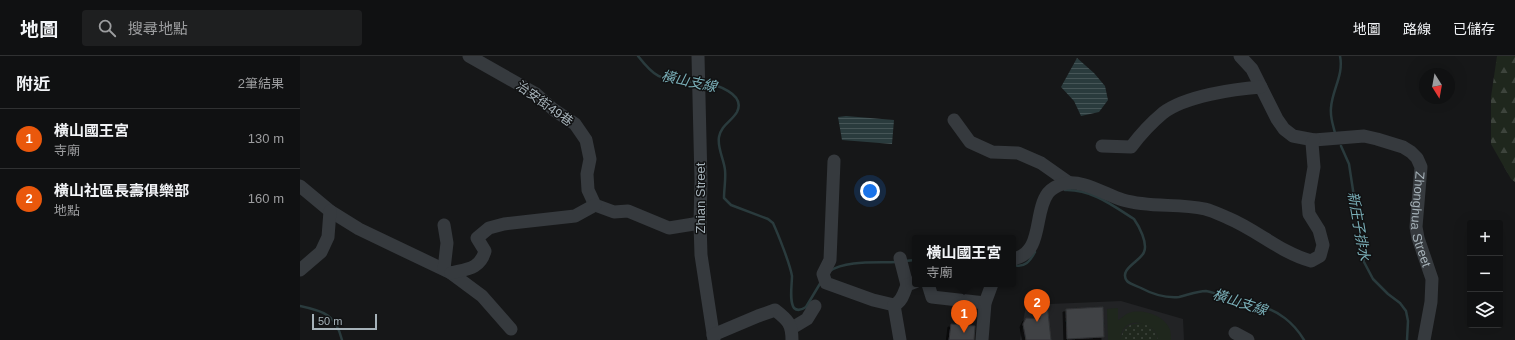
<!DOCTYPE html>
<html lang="zh-TW">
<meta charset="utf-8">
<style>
body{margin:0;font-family:Arial,"Noto Sans TC",sans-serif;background:#1e1f20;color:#f1f3f6}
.controls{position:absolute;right:12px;bottom:12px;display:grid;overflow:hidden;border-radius:4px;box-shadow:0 4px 16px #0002}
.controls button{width:36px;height:36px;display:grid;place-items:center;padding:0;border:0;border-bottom:1px solid #303132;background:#101112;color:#f1f3f6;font:20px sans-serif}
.compass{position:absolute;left:1119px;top:12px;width:36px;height:36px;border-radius:50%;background:#101112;box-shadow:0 4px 16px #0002;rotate:169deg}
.scale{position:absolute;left:12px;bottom:10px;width:65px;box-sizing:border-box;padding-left:4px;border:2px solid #a6b2b9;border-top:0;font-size:11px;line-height:14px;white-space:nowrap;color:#a6b2b9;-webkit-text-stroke:3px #111213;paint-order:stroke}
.you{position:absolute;left:570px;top:135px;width:14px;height:14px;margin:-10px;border:3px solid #fff;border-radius:50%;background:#1a73e8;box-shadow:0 0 0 6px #1a73e833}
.badge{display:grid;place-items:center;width:26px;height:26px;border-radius:50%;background:#ea580c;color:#fff;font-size:13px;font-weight:700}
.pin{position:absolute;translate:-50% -33px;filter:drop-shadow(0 1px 2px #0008)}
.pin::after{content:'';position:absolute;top:21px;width:14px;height:12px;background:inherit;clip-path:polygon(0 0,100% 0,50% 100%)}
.popup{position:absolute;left:612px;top:179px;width:104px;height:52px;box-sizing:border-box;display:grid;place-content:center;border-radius:4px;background:#101112;filter:drop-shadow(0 1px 3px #0005);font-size:13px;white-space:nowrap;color:#9c9d9f}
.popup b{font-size:15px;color:#f1f3f6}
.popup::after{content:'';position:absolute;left:50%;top:100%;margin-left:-8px;border:8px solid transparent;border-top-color:#101112}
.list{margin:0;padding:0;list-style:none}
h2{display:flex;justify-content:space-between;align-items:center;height:52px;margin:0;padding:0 16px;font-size:17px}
h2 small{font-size:13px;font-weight:400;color:#9c9d9f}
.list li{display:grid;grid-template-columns:26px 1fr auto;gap:12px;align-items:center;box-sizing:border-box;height:60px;padding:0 16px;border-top:1px solid #303132}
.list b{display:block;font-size:15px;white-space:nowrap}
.list p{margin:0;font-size:13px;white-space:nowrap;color:#9c9d9f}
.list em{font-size:13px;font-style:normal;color:#9c9d9f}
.icon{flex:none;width:22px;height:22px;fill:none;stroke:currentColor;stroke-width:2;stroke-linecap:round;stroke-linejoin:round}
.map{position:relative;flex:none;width:1215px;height:284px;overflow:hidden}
header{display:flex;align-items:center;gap:24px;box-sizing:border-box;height:56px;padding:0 20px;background:#101112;border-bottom:1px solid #303132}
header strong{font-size:19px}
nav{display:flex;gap:22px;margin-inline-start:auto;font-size:14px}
.search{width:280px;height:36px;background:#1e1f20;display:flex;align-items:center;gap:10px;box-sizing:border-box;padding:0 14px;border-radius:4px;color:#9c9d9f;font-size:15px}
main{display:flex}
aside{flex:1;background:#101112}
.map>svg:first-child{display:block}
</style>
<header>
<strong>地圖</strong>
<div class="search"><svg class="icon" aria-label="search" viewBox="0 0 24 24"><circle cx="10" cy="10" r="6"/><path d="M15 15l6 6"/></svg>搜尋地點</div>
<nav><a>地圖</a><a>路線</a><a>已儲存</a></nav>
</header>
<main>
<aside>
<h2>附近<small>2筆結果</small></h2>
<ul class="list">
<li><span class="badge">1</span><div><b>橫山國王宮</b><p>寺廟</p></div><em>130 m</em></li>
<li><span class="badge">2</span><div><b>橫山社區長壽俱樂部</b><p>地點</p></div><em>160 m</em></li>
</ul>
</aside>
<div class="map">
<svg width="1215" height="284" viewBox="0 0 1215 284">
<defs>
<pattern id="grass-dots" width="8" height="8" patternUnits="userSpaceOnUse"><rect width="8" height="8" fill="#1f271d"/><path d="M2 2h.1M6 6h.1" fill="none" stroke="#3d443c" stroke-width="1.8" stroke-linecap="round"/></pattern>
<pattern id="forest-firs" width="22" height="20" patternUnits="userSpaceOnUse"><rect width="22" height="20" fill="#1f271d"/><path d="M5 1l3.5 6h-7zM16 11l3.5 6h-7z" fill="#3d443c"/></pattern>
<pattern id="water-rules" width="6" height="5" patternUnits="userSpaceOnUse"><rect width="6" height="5" fill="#2a3b3d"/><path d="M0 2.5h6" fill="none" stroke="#465557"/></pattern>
<filter id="shadow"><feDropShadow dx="-3" dy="3" stdDeviation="0" flood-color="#0009"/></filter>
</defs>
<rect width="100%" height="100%" fill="#161718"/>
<path fill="#222325" d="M821,245L883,263L884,284H720L726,249Z"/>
<path fill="url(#grass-dots)" d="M845,267C851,272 857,276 858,284H820C825,268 829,268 845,267Z"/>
<path fill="url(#forest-firs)" d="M1197,0H1215V126L1211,123L1191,88V41Z"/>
<path fill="#1f271d" d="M818,252V264C822,262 825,258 829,257C842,252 866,260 870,274C871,277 871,281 871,284H858C857,268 831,260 823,274C821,277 821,281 820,284H808L807,253Z"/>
<path fill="url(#water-rules)" d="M777,2L794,17L805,30L808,44L799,56L781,60L774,45L761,31Z
M546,60L594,64L592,88L542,84L538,61Z"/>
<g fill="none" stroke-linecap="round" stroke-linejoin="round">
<path stroke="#2a3b3d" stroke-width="2.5" d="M338,0C359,27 363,22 394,26
M403,27C416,28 446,38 437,56C432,65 421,69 419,81C417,92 424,103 425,114C426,123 424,133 424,142L431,149L468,163L473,167C478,178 490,208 492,220C492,229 489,245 494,252C498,256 503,253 506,251L521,226
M1035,77C1033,69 1030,61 1031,52C1032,34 1044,19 1040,0
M1041,90L1049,108L1064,206L1073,223L1088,238L1100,247L1106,255L1108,265L1107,284
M765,134C791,133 812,149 834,163C839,170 848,187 844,196C841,205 818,213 827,225C830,228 837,230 841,232C852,238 866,242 879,241C888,239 897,235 906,235C915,236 924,242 932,245C941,248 950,248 959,250C978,254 994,267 1004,284
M605,205L615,204
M714,209C725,212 730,205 735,196
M530,215C545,204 578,207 596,206
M0,250C24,255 36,259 42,284"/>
</g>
<path fill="#404245" stroke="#303134" filter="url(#shadow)" d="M742,238H746L751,284H726L723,268L726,262L740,263Z
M803,251L804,281L767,283L766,253Z
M651,268L675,270L674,284H649Z"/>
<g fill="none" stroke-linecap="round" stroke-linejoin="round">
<g stroke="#363a3e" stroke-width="13">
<path d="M169,0L236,38L254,54L275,68L286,84L290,103L287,118L288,134L295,149L314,156L328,155L369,172L400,167"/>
<path d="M398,0L401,125L400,167L401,199L414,284"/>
<path id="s1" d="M940,0L952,13L977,63L984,73L993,80L1014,84L1064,80L1077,83L1103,91L1111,96L1117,102L1121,111L1116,171L1118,182L1132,223L1131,246L1124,284"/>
<path d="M654,64L670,86L692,96L718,97L741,107L768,126"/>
<path d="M802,90L831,91C840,79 851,67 863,57C885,40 934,33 961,31"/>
<path d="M534,105L530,204L523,218L526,227L573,244L594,249"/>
<path d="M0,130L30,155L59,173L151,217L182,240L211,273"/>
<path d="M600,202L607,229"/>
<path d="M713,203C744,197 733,157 748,137C751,133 758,129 763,128C781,122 806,139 823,144C850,152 878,147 905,153C913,155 921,159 928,162C957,174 981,197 1011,205L1020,200L1023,189L1019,174L1009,158L1008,146L1014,111L1012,87L1014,84"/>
<path d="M144,213L147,187L144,169"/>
<path d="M0,214L21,196L28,181L30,155"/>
<path d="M151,217C167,213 180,213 185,195L177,182L189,172L204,168L275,160L295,149"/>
<path d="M628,228L632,241L685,247"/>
<path d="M492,272L507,263L515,250"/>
<path d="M935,277L948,284"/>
<path d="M413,279L458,260L475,254C488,264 492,268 492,284"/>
<path d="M600,284L594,249C602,246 604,237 607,229L615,226"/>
<path d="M682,284L685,247L692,228"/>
</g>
</g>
<g text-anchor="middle" stroke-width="3" stroke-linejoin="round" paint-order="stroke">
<g font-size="13" fill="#a6b2b9" stroke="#111213">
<text transform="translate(245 47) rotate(36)" y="5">治安街49巷</text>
<text transform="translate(400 142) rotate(-90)" y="5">Zhian Street</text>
<text dy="5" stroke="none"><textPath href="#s1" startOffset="290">Zhonghua Street</textPath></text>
</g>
<g font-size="14" font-style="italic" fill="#7aafb8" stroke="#111213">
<text transform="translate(389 25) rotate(12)" y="5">橫山支線</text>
<text transform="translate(1059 170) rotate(80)" y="5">新庄子排水</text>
<text transform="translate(940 246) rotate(18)" y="5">橫山支線</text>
</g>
</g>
</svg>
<div class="controls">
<button>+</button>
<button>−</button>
<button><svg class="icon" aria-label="layers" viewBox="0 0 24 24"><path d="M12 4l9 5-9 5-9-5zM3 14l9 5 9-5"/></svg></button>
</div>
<svg class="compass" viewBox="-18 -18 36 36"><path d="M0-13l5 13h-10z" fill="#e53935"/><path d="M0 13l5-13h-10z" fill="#9c9d9f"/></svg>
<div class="scale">50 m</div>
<div class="you"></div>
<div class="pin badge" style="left:664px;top:277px">1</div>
<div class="popup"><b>橫山國王宮</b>寺廟</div>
<div class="pin badge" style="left:737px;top:266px">2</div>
</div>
</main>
